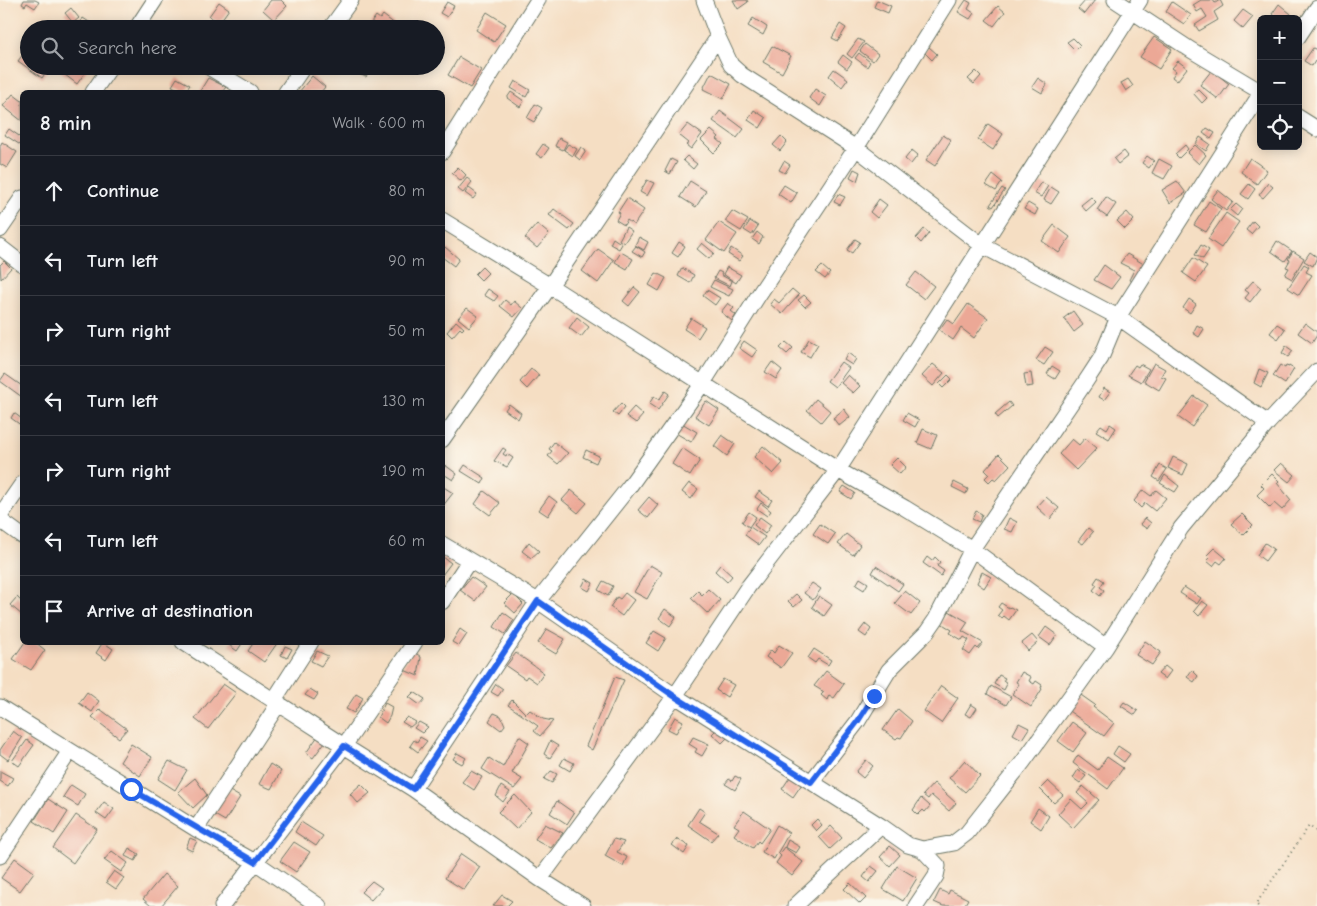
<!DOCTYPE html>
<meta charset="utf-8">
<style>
body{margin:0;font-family:"Comic Neue",sans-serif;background:#242831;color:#f1f3f6}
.controls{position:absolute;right:15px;top:15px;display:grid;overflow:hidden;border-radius:8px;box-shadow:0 2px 12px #0003}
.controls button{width:45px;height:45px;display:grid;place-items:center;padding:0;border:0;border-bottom:1px solid #363941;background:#171b24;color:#f1f3f6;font:25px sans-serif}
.stop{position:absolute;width:15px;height:15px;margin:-11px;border:4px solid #2563eb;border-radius:50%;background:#fff}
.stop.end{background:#2563eb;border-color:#fff;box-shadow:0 1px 5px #0008}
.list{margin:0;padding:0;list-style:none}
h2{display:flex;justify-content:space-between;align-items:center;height:65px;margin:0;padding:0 20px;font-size:21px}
h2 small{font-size:16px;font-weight:400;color:#9ea1a6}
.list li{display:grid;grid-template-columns:32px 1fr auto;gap:15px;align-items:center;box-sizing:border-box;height:70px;padding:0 20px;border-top:1px solid #363941}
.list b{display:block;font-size:19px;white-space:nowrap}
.list em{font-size:16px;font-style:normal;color:#9ea1a6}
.icon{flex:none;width:28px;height:28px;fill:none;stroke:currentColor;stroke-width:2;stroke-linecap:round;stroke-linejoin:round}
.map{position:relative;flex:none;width:1317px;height:906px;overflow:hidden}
.search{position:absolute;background:#171b24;box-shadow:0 2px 12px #0003;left:20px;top:20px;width:425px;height:55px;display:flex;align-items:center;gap:12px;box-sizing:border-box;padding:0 18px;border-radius:28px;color:#9ea1a6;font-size:19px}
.panel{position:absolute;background:#171b24;box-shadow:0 2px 12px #0003;left:20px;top:90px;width:425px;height:555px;border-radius:8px}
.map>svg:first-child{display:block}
</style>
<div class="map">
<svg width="1317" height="906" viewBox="0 0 1317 906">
<rect width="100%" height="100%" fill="#fbf7ec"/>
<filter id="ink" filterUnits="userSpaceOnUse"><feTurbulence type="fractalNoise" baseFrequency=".02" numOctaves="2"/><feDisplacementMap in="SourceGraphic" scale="10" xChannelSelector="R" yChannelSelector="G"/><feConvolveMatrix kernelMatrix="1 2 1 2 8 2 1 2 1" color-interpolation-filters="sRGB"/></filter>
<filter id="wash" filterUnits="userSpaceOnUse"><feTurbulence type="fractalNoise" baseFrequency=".0096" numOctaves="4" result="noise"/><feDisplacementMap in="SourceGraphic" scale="20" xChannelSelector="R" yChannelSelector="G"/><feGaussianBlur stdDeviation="1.12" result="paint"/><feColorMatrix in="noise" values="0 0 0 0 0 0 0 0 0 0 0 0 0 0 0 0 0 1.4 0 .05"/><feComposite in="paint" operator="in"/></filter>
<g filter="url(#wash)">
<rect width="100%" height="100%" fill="#f5dec3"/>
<g id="blocks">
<path fill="#eca896" d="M24,0H35L39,2L35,8L27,3L25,6L22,4Z
M271,0H281L287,6L274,20L263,10Z
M733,0H747L748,2L738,9Z
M877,0L891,6L888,13L874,7Z
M966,0L971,3L968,9L974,13L970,19L958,12Z
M1086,0H1095L1084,14L1078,9Z
M1201,0H1213L1215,3L1220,0L1223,6L1214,12L1218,20L1199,31L1195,25L1207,17L1202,9L1197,12L1193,5Z
M219,2L229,9L219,23L209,16Z
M447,2L454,6L447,17L440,13Z
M1172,2L1191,15L1184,24L1166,12Z
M1279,4L1291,14L1288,19H1279L1272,14Z
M998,6L1005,12L994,26L986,20Z
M71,8L79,18L73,23L65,13Z
M1243,10L1253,17L1243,29L1234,21Z
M487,12L506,24L494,42L476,30Z
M383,15L396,25L393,29H379L371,23L376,16L380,19Z
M83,18L92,24L89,29H86L79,24Z
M753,18L767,27L763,35L748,26Z
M840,24L846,28L838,41L832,38Z
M1154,37L1172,49L1159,69L1140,57Z
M1073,38L1080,45L1075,50L1067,42Z
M858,39L864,42L852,58L847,54Z
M865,44L878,54L873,61L860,51Z
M29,46V66H50L42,78L18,61Z
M772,46L791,56L782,73L763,62Z
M929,47L937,54L932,60L924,52Z
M1313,48L1317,50V63L1315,61L1312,66L1304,61Z
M859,53L870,62L867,67L855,58Z
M843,55L852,62L847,69L838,62Z
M459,57L481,70L470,88L448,75Z
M1178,61L1187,68L1177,81L1172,77L1176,71L1172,68Z
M57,66H88L89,67L77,84L56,68Z
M359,66H371L366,77L356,73Z
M834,69L848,79L842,87L829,76Z
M1212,70L1229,84L1218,99L1200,85Z
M976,71L981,76L974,84L968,79Z
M711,73L731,84L723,99L703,89Z
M312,76L325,87L321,92H299Z
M177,78L190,85L185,92L172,86Z
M208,78L226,87L222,92H202L200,91Z
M1038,78L1047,84L1042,93L1032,87Z
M1128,79L1133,86L1126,91L1121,83Z
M515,81L530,90L526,97L511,88Z
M815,89L826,96L820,106L809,98Z
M1198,89L1207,98L1202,103L1193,93Z
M511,92L524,101L520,107L507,98Z
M13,94L22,101V121L3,106Z
M535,104L542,108L534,122L527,118Z
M754,110L766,118L760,128L748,120Z
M720,111L744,129L737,138L713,121Z
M688,124L702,134L691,149L686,145L689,143L679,135Z
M988,124L1003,134L993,150L978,140Z
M1207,128L1215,133L1211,139L1203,133Z
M9,129L22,138V146L5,135Z
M711,130L719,137L717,139L723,144L714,153L701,140Z
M943,135L951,140L935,166L926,160Z
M781,136L787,142L780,151L773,145Z
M1200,137L1210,144L1206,151L1196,144Z
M559,138L567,142L563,150L555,146Z
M2,142L17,152L7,168L0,164V146Z
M543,144L549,148L542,158L536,154Z
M568,144L577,149L573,156L564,150Z
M1185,145L1188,149L1179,158L1175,154Z
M1195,145L1206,155L1199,164L1187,153Z
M581,147L586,151L580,160L575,156Z
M912,150L918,155L911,164L905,159Z
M1124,151L1128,156L1118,164L1114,159Z
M687,156L697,164L693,169L683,160Z
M1147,156L1154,161L1149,168L1142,163Z
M1250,158L1267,170L1257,184L1241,172Z
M671,159L677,162L670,174L665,171Z
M1159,159L1172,166L1164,179L1152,173Z
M784,161L790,165L785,173L779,170Z
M458,167L466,175L461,181L452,173Z
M854,169L860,172L857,181L850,177Z
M993,175L1002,182L996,191L986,185Z
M467,178L472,182L463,193L458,189Z
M647,180L654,183L647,196L640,192Z
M690,181L706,191L696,207L680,197Z
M1177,181L1186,193L1170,203L1162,190Z
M1041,182L1048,186L1041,197L1034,193Z
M1268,183L1273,187L1263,198L1259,195Z
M1249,184L1255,189L1248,199L1241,194Z
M784,185L797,193L791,203L778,194Z
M1051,187L1059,192L1051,204L1044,200Z
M469,188L477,194L473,199L465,193Z
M1002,188L1005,190L993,207L990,205Z
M1218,190L1233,202L1226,211L1211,199Z
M838,194L845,197L840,205L834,202Z
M1091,197L1096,202L1086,211L1081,205Z
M1106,197L1116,204L1107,217L1097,210Z
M627,198L644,210L634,225L627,220L624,225L616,220L620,213L618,212Z
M879,199L887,205L877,218L870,212Z
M1209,201L1221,209L1206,232L1194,225Z
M1028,203L1038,209L1035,215L1024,209Z
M1236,204L1242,209L1237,216L1230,210Z
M554,209L574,224L569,230L549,215Z
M732,211L748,220L741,231L725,221Z
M1127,212L1134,220L1125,229L1117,221Z
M1226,213L1239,222L1221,248L1208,239Z
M750,221L758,226L752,235L744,230Z
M1253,221L1258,226L1251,234L1246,230Z
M719,222L737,234L724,253L706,240Z
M537,224L549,234L537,248L525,238Z
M1054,225L1070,237L1059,253L1042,241Z
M626,227L632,231L624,243L619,240Z
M924,229L929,233L921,243L916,238Z
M757,232L763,237L759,244L752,239Z
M639,237L648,242L644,250L635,245Z
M613,238L622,244L619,249L610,244Z
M855,239L860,242L852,253L847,250Z
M1277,241L1292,251L1285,261L1271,251Z
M679,242L685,246L678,257L672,253Z
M702,243L714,253L709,259L697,249Z
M1201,245L1209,250L1203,259L1195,255Z
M636,246L645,252L642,257L632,251Z
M445,247L459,259L454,266L442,257V250Z
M731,248L743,256L739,261L728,254Z
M598,249L614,260L598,283L582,271Z
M1293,251L1304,258L1292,279L1285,275L1289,268L1286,267L1290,260L1288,259Z
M621,252L633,259L627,269L615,262Z
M1310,252L1317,257L1313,266L1304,261Z
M1127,254L1147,266L1136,283L1129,280L1134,270L1120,263Z
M1193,258L1207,267L1196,282L1183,273Z
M4,261L11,268L1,279L0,265Z
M1304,264L1309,267L1306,272L1312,275L1299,295L1288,288Z
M1104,265L1120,277L1111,289L1094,280Z
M822,266L830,273L825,279L816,272Z
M482,267L488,273L481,280L475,274Z
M727,267L741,275L736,283L723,274Z
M682,268L694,275L690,283L678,276Z
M718,271L722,273L721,275L732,281L730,286L714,278Z
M916,272L934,286L924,299L906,285Z
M656,273L666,278L659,291L649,285Z
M714,280L733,289L729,296L710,287Z
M1253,281L1261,288L1250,302L1245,298L1249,293L1245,290Z
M634,287L640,292L629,306L623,301Z
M488,289L498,296L494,301L484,295Z
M792,289L799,295L782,314L770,304L774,299L779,303Z
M707,290L720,298L715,305L703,296Z
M804,295L811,302L805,307L798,300Z
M1189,299L1196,304L1190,313L1183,308Z
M505,300L511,305L514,301L522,308L514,317L500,306Z
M728,303L734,308L731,311L736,315L732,321L721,312Z
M968,304L988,318L974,338L961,328L953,340L939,330L947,319L954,324Z
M467,308L478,316L469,327L458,318Z
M1073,311L1083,325L1074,332L1064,318Z
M577,317L589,327L581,337L569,328Z
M691,318L705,327L698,338L684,329Z
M456,321L464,328L462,330L460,328L452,337L447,332Z
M1305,323L1317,332V335L1312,343L1298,333Z
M1277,324L1285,329L1278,339L1270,333Z
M1197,325L1204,329L1199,337L1193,333Z
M809,339L818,344L810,357L801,352Z
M744,341L757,350L752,357L739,348Z
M786,342L793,348L787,354L780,348Z
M1286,346L1293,351L1288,357L1282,353Z
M1045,347L1053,352L1044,365L1036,360Z
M848,353L856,359L852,365L844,360Z
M772,362L782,370L776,379L765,372Z
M841,362L849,368L835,387L827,381Z
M1154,363L1165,369L1161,376L1166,378L1159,390L1144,381Z
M933,364L944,373L933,386L922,376Z
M1140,364L1149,369L1141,382L1128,375L1135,365L1138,367Z
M1280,365L1285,368L1286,366L1289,367V366L1294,369L1285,384L1273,376Z
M1052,366L1060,371L1055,379L1047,374Z
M531,369L539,375L527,389L520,382Z
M1259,369L1268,373L1261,387L1254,383Z
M1031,373L1033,386L1026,387L1024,374Z
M5,374L22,386V397L0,381Z
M848,375L860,386L853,393L841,383Z
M948,375L952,379L943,388L939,384Z
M1104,388L1110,392L1104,400L1099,397Z
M665,391L669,394L658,410L649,404L654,396L659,400Z
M1194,396L1207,405L1192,427L1178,417Z
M816,399L830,411L821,422L807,410Z
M706,401L719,410L709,425L695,416Z
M1009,402L1012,406L998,418L995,414Z
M621,403L625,407L618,416L613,412Z
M509,404L521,413L518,419L505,410Z
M634,407L643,415L636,423L626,416Z
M844,409L850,417L839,426L833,418Z
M14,413L22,419V426L11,418Z
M907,413L919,420L915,427L903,420Z
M680,422L697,432L691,442L674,432Z
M1110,424L1116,428L1109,439L1096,431L1101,425L1107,429Z
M923,429L937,435L931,449L917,443Z
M722,435L735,444L727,456L714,446Z
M1085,438L1097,448L1076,470L1059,454L1072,439L1079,445Z
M554,442L568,453L558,464L548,456L552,451L549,449Z
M763,446L783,463L773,474L754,457Z
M503,448L506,450L503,454L506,456L507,454L513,458L507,467L494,461Z
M682,448L700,460L690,476L672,464Z
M586,450L599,456L596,463L583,457Z
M999,454L1010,465L996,480L993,478L989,482L985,478L989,474L985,470Z
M1173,457L1188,464L1183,475L1168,468Z
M897,458L906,467L900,474L890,465Z
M1281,463L1295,475L1289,482L1274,470Z
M445,465L457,474L453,480L442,473Z
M465,465L485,478L482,484L461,471Z
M1160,465L1167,469L1159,481L1153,477Z
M1272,474L1279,481L1277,483L1291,500L1282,510L1274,503L1270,508L1257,495L1264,488L1261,485Z
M1165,475L1179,486L1175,492L1160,483Z
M954,482L968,489L966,494L952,487Z
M689,483L698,489L691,499L682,492Z
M442,486L453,493L442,507Z
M844,486L855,493L851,499L840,492Z
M571,490L587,503L578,513L562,500Z
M1143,490L1151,496L1156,490L1166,498L1155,511L1145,503L1141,508L1134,501Z
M484,491L500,503L490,515L475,504Z
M759,491L772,500L768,506L755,497Z
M549,496L557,502L548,516L539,510Z
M649,497L658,505L648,518L638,510Z
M1046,497L1059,508L1050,519L1037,507Z
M761,503L771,511L767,516L757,509Z
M976,511L982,514L979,522L972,519Z
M749,512L756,517L749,527L742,522Z
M1242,514L1253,525L1243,535L1231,524Z
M760,517L771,525L765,534L754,525Z
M1009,518L1017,522L1012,532L1004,529Z
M1145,518L1151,523L1147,529L1140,524Z
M820,524L835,534L828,544L813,534Z
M750,527L765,537L759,545L745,535Z
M1088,528L1093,532L1083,544L1078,541Z
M846,534L860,545L853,555L838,544Z
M529,542L539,551L531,558L522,551Z
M1265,543L1274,549L1265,561L1257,555Z
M1214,548L1226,558L1221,564L1217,561L1213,566L1207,561L1210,558L1207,555Z
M443,557L451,563L442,575V559Z
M927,557L932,561L935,557L940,562L937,566L944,571L941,576L923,563Z
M650,565L662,572L647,599L634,592Z
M720,565L732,576L727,582L715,571Z
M876,566L903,584L898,591L872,573Z
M982,572L991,577L984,588L977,583Z
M471,577L486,587L475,601L460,590Z
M1098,577L1104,581L1100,587L1104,590L1100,596L1093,590L1097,585L1094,583Z
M860,578L868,583L864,590L856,585Z
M586,579L593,583L589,591L582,587Z
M603,581L613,586L608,596L598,590Z
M812,583L821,589L813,600L804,593Z
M1184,587L1201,598L1197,604L1180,593Z
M708,589L720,600L708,614L691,598L698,591L702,595Z
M905,591L920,603L911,615L895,603Z
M625,593L634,600L622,616L610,607L617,597L620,599Z
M513,594L523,604L515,613L504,603Z
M796,594L802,600L794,607L788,601Z
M819,596L832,605L824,616L812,607Z
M17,597L22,602V615L10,605Z
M1202,601L1208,605L1199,616L1194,611Z
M1001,603L1009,608L1010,607L1016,610L1009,620L1004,616L1002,618L998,615L1002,610L998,607Z
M665,609L676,617L670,626L659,618Z
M949,611L968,622L962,631L983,643L978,649L976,647L970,655L963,650L969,640L964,637L962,640L950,633L952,630L941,623Z
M503,612L514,620L505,634L494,627Z
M865,624L871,629L866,637L859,632Z
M1046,627L1057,635L1050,645L1039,637Z
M460,629L467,634L459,646L452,642Z
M547,629L565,639L556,654L538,643Z
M654,631L666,638L658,651L646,643Z
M1032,635L1038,642L1028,651L1022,643Z
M1145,641L1161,652L1152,665L1136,655Z
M25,642H35L45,650L31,670L13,659Z
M103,642L113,649L106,660L96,653Z
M231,642H243L237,651L229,645Z
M254,642H278L264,662L248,651Z
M779,645L792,653L781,668L766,657L771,650L774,653Z
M285,646L292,649L287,658L281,655Z
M814,649L831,660L828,665L818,659L815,663L808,658Z
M412,650L421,657L418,676L402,669Z
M317,651L328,656L321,666L311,661Z
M516,653L544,673L537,683L527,676L525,679L506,666Z
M1165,666L1171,671L1165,679L1158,674Z
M1192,670L1198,676L1194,682L1187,677Z
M826,671L844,684L834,698L829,695L827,700L821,695L824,692L814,686Z
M1022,672L1031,677L1029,681L1034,684L1036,681L1042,685L1041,688L1042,689L1031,707L1012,694L1019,684L1016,682Z
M999,675L1005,678L1003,681L1007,684L1004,690L994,684Z
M615,677L624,680L592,750L586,746Z
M723,679L734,685L727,697L716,690Z
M223,684L236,693L208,729L195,719Z
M496,684L503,689L498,696L491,692Z
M941,686L958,698L941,723L924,711Z
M991,686L1011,697L1006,705L987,694Z
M310,689L318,694L314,700L305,695Z
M87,692L99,701L92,712L79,703Z
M414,692L425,699L420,705L409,697Z
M1078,693L1095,705L1093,707L1114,723L1104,736L1066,709Z
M356,694L363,698L354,713L346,709Z
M512,700L526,714L530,710L543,719L553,721L540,736L534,731L538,726L508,705Z
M1124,702L1138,711L1135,715L1121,706Z
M385,703L392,707L390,716L386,723L378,717Z
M971,704L977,708L971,717L965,714Z
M100,709L127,729L119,738L92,717Z
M898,709L912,721L901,738L898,737L896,739L883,730Z
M494,713L501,716L505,725L501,730L489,721Z
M407,717L416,722L410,727L402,722Z
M675,717L683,721L676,733L668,729Z
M419,722L428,727L422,733L414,728Z
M1072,722L1087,733L1073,752L1058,741Z
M1019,723L1029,728L1022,739L1013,734Z
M718,728L727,738L722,743L712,734Z
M13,731L22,738L8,760L0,754V750Z
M318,736L325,742L313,758L306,753Z
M519,736L529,743L512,773L522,779L514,789L482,769L489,758L503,767Z
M420,737L427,741L418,752L410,746L414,740L417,742Z
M693,737L709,744L702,756L695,752L697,749L689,744Z
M27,740L34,745L19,766L12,761Z
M550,741L558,746L550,758L544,754Z
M131,744L152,757L140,776L120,762Z
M1118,746L1130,754L1124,762L1113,754Z
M457,753L466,758L462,764L453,759Z
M1078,755L1098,770L1107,757L1123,768L1108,789L1073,763Z
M564,758L574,763L570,771L560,765Z
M866,760L873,766L863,778L856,772Z
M965,760L980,776L965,792L949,778Z
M169,761L187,770L175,790L158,779Z
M270,764L281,771L271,789L259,784Z
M1078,770L1086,776L1080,783L1073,778Z
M0,771L13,778L8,786L0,781Z
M471,771L482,777L474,790L462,782Z
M551,771L557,774L552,783L544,779Z
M735,776L741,779L735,790L725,784L729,779L732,781Z
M790,777L802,784L793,797L782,789Z
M195,778L207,795L193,808L178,792Z
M1048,781L1063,795L1054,803L1040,789Z
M934,783L956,803L949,811L931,795L928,799L923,795Z
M361,784L370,793L358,803L350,794Z
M71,785L85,794L78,806L63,797Z
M501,786L510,792L503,802L496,796Z
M1083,786L1099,800L1073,828L1058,814L1071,799L1082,809L1088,803L1077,793Z
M228,790L240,797L225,821L213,814Z
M515,795L531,812L516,829L498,812Z
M921,798L930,806L925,812L923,810L918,815L913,810Z
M48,799L68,812L54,834L34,821Z
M557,801L574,813L567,824L550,813Z
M104,802L114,809L106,820L96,813Z
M699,808L705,812L699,821L718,833L711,841L688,825Z
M1038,808L1049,816L1041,829L1030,821Z
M744,811L770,829L760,843L758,841L753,848L734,835L739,828L734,825Z
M76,815L97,829L73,863L53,848Z
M817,819L822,825L816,831L811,825Z
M301,822L323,836L316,846L295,832Z
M545,824L563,833L551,848L535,839Z
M777,825L789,833L774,859L762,852Z
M831,826L842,838L830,849L819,837Z
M190,838L197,841L192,851L186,848Z
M614,839L624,842L617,852L627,857L623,866L605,856Z
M677,839L689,846L684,854L672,845Z
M788,840L800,847L796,853L785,847Z
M294,842L310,852L296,872L280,861Z
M890,846L900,855L890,866L880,857Z
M784,847L803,862L792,876L776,863L781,856L779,854Z
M129,848L139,854L135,861L125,856Z
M112,851L128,863L121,872L104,860Z
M461,854L480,867L464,890L445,878Z
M15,858L34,872L20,891L1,878Z
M871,866L878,871L869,882L863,877Z
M897,866L917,878L903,901L883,889Z
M114,871L124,878L116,889L106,882Z
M164,874L178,886L161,906H151L143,899Z
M372,881L382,888L371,900L361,892Z
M850,883L866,898L860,904L844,889Z
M940,890L948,894L950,890L968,899L964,906H943L934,902Z
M502,895L512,901L507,906H493Z"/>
</g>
</g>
<g filter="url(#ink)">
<use href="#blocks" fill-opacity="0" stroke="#6a7566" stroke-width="1"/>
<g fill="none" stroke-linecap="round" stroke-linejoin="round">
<defs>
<path id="minor" d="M1115,0L1191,50L1261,92
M136,29L155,0
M330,29L351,0
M718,37L731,65L742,75L856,148L983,246L1118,317L1268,423
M1298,37L1317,8
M207,66L250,92
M93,92L111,66
M286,92L304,66
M1298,117L1317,129
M442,152L538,0
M442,220L550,286L838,470L905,508L972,549L1106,647
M0,230L22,198
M0,247L22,264
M442,440L550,286L718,37L704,0
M0,516L22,484
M0,520L22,536
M442,544L538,601L675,696L881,826L908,845L922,849L954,843L967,833L1023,762L1106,647L1181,528L1268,423L1317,371
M442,602L469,561
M183,642L344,746L413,789L540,879L583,906
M274,700L311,642
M0,707L196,829L255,862L319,906
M811,782L858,721L889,670L927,632L936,619L972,549L1086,381L1101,358L1118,317L1261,93
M413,789L538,601L629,487L703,383L758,296L856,148L949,0
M196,829L279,703
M0,856L70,751
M540,879L675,696L748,587L838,470L1140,0
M222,906L344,746L415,642
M795,906L881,826
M916,906L936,876L938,866L922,849"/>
</defs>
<use href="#minor" stroke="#6a7566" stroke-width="17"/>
<path stroke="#6a7566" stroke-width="2" stroke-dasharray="1 4" stroke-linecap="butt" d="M1258,906L1256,904L1309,826L1317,832"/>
<use href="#minor" stroke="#fff" stroke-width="15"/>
</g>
</g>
<g fill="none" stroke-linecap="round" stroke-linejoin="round" filter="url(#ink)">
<path stroke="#2563eb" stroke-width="6" d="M131,789L255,862L344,746L413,789L538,601L674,696L811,782L858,721L874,696"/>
</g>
</svg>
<div class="controls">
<button>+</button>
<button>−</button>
<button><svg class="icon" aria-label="locate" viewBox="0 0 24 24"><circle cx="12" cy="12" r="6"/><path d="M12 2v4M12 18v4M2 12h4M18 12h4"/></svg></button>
</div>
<div class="stop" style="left:131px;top:789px"></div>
<div class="stop end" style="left:874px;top:696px"></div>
<div class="search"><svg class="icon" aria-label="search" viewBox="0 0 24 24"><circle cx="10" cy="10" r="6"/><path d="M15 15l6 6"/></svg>Search here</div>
<section class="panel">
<h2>8 min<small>Walk · 600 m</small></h2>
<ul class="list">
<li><svg class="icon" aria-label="ahead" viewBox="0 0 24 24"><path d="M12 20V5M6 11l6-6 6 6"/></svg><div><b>Continue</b></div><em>80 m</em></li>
<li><svg class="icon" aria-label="left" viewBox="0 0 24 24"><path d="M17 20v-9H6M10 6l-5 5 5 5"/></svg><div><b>Turn left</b></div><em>90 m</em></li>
<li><svg class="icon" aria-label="right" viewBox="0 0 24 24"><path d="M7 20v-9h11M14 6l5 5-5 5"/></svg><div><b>Turn right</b></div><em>50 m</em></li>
<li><svg class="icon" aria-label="left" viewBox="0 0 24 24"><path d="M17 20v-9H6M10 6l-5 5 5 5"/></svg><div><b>Turn left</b></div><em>130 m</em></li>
<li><svg class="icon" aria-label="right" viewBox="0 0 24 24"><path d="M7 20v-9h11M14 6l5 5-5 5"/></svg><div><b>Turn right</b></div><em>190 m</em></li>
<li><svg class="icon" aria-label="left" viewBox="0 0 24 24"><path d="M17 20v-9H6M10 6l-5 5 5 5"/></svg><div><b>Turn left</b></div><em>60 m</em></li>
<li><svg class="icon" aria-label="arrive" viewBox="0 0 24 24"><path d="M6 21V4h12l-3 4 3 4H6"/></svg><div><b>Arrive at destination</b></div></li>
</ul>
</section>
</div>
